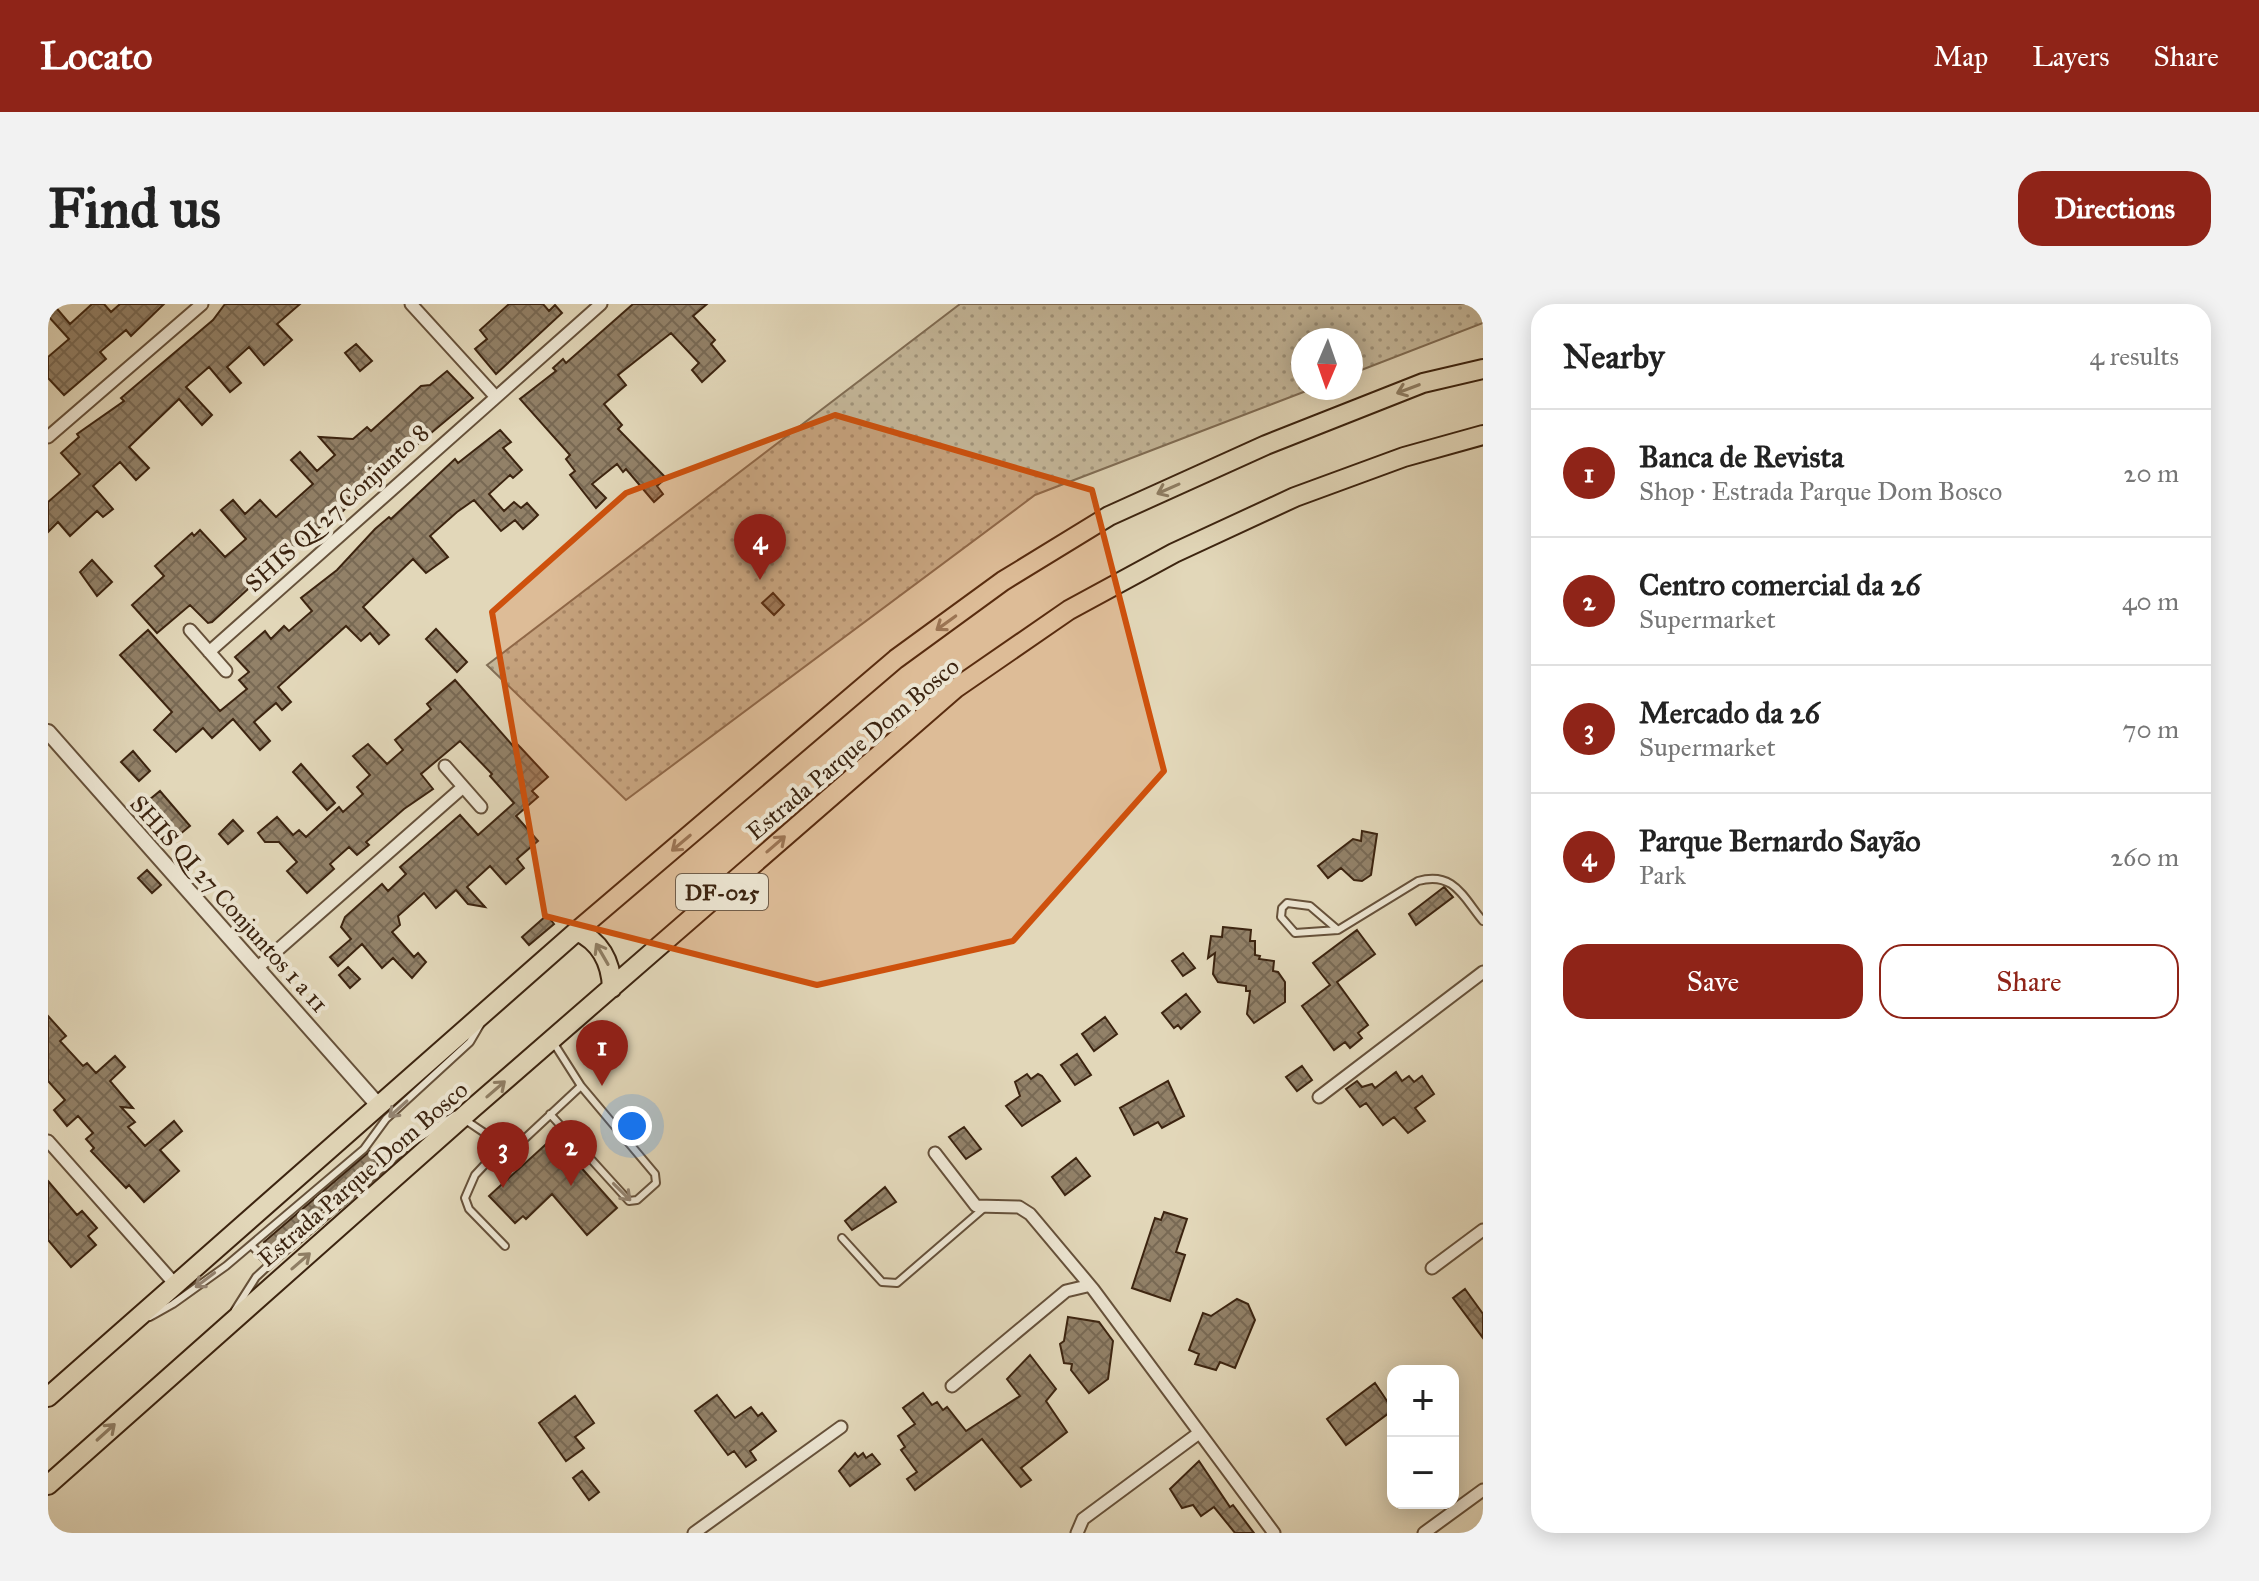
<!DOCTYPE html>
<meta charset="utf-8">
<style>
body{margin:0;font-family:"IM FELL Great Primer",serif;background:#f2f2f2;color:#222}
.controls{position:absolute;right:24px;bottom:24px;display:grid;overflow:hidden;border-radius:16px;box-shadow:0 4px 20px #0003}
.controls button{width:72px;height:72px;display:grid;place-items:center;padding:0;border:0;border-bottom:2px solid #e0e0e0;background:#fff;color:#222;font:40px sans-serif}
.compass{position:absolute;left:1243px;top:24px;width:72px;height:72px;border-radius:50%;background:#fff;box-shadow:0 4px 20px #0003;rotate:182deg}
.you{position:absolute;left:584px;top:822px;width:28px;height:28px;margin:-20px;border:6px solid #fff;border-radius:50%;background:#1a73e8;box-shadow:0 0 0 12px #1a73e833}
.badge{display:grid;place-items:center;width:52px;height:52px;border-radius:50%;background:#8f2418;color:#fff;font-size:26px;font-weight:700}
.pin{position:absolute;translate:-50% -66px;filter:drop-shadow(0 2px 4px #0008)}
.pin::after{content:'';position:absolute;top:42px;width:28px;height:24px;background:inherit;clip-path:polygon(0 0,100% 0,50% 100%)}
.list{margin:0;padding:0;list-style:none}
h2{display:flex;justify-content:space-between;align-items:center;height:104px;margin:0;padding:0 32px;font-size:34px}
h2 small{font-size:26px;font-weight:400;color:#767676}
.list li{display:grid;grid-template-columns:52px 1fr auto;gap:24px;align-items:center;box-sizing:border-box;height:128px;padding:0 32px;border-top:2px solid #e0e0e0}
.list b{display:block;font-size:30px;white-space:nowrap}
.list p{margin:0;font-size:26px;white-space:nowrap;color:#767676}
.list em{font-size:26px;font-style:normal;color:#767676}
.actions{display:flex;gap:16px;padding:24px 32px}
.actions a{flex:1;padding:18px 0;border:2px solid #8f2418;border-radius:24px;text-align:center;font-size:28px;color:#8f2418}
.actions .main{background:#8f2418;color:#fff}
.map{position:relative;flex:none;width:1435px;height:1229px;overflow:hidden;border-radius:24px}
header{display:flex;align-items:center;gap:48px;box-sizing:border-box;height:112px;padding:0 40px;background:#8f2418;color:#fff}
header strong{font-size:38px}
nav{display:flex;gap:44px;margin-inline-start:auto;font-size:28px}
.intro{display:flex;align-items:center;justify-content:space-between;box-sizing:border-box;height:192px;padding:0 48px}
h1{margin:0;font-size:56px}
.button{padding:20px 36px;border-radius:24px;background:#8f2418;color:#fff;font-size:28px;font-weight:700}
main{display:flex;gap:48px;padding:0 48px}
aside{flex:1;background:#fff;border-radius:24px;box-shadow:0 4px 20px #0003}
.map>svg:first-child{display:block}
</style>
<header>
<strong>Locato</strong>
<nav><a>Map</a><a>Layers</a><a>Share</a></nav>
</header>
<div class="intro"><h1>Find us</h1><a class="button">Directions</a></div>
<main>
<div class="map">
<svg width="1435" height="1229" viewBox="0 0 1435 1229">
<defs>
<pattern id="park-dots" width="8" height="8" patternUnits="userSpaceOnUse" patternTransform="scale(2)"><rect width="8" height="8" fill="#c6b99c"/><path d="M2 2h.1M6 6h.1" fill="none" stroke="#a2967e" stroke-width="1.8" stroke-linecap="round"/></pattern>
<pattern id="building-cross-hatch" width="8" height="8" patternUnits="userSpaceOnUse" patternTransform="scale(2)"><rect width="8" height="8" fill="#928168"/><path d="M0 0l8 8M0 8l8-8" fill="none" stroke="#786954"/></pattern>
</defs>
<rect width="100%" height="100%" fill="#e2d7b9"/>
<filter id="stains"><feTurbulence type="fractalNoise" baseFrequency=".0025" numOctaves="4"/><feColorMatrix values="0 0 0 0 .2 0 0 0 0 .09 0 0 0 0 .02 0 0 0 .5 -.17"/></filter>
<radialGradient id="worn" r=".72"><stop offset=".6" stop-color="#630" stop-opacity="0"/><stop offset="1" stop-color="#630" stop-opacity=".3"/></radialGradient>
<path fill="url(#park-dots)" stroke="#816e56" stroke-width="2" d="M912,0H1435V19L1303,70V36H1255V84H1266L987,191L578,496L439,361Z"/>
<path fill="url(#building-cross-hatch)" stroke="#3c2410" stroke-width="2" d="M0,0H5L22,20L44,0H56L63,8L72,0H116L83,32L78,26L52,48L58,55L16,91L0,74V53L21,35L0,12Z
M177,0H252L229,20L244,36L216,61L201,43L179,63L193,79L182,88L161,63L138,83L164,111L154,121L131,95L81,143L101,164L88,176L72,158L45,182L65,205L55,213L49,207L22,232L10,218L0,228V198L32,170L13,149L31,133L29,130L76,97L73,94L165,16Z
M461,0H495L501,7L507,1L514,9L448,70L427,45L439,35L432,26Z
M585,0H659L645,12L667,36L663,40L677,57L654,78L644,66L651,59L623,29L570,71L578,81L556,100L574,121L570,125L618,174L609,182L615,190L606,198L578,165L575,168L569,160L544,180L558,194L548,204L522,171L527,167L518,155L522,151L472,95L508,67L505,64L515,55L518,59Z
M308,40L324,57L312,67L297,49Z
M399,67L425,94L358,150L355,147L325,170L296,199L299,203L291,211L258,232L164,318L160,319L142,301L109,329L84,301L116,272L107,262L144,229L146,232L152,226L177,253L198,235L173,206L185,196L197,210L212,196L228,213L265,180L243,156L252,148L269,167L287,151L271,133L305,135L319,123L323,127L373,82L382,81Z
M452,126L463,138L455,144L474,166L465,174L462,171L441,190L456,207L466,198L473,204L479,199L490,211L485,216L475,225L467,216L453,227L426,196L409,208L382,232L400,253L378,269L365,255L315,303L341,331L331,340L322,329L313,337L298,322L230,383L243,398L234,406L228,399L206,418L222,437L212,446L185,415L164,434L155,424L128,448L106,426L124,408L72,351L100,326L172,407L199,385L191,376L201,368L187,353L217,327L223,335L236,322L241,327L264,307L253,294L289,266L327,225L341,213L343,215L407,155L410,159Z
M44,256L64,278L49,292L32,268Z
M725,289L736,301L726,311L714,299Z
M388,325L419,358L409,368L378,335Z
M407,376L465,442L468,439L473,444L500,473L484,487L490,493L468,512L490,537L469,555L476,564L458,580L442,562L419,583L437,603L420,600L408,586L388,604L376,589L350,612L352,621L344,628L366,653L370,649L378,658L364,674L345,654L334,664L314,640L290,662L282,653L303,635L293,623L297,613L334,580L340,587L358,570L352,563L412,511L430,531L466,499L442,472L444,470L412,437L373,470L385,485L356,505L318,538L321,541L309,551L301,543L282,560L286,565L259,589L239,567L249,558L231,538H217L210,529L229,513L245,531L251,526L258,533L291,503L295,508L315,490L309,483L322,471L305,452L320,440L339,460L355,446L347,436L383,405L379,400Z
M85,447L102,467L91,477L73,458Z
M253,460L287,499L279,506L245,468Z
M112,487L142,522L125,536L90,505Z
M185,516L195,527L180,540L171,530Z
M1314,527L1329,530L1323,571L1314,577L1306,576L1293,564L1280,574L1270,562L1305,535L1313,537Z
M99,566L113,581L104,589L90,574Z
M1396,583L1405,593L1368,621L1361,610Z
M499,611L506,620L481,641L474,633Z
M1175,623L1203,626L1202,637H1207V651L1212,652L1211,655L1226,657L1225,667L1230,668L1237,678V698L1206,719L1199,710L1202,687H1198V682L1170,678L1165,670L1167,649L1160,654L1163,632L1174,633Z
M1309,626L1327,650L1289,678L1320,721L1310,729L1314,734L1302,744L1297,738L1286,746L1254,702L1282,681L1265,659Z
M1135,649L1147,664L1135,672L1124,657Z
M300,663L312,675L302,684L291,671Z
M1138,690L1152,708L1133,725L1130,721L1126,724L1114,709Z
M0,712L18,732L12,737L35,762L39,759L48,769L67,752L77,763L62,777L85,804L73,803L87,818L80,823L97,842L126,817L134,827L112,846L131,867L96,898L81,881L78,884L43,847L46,844L38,835L45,829L30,812L19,822L6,806L17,796L0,777Z
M1057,713L1069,730L1046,747L1034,730Z
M1029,750L1043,771L1027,781L1013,761Z
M1254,762L1264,776L1249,787L1238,773Z
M1348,768L1354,777L1361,772L1366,778L1374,772L1386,790L1367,804L1377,817L1360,829L1346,813L1335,821L1318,799L1312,803L1298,785L1309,777L1314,783L1324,780L1327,784Z
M979,770L983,775L990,770L994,772L1012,797L974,822L958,802L972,792L967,778Z
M1120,777L1136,812L1114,824L1110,818L1086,831L1072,804Z
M916,823L933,845L918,855L901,833Z
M506,833L569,904L539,931L504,890L478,915L475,912L467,919L441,892Z
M322,847L332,858L224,947L216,938Z
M1028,854L1042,872L1017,891L1004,873Z
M0,877L29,911L34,907L49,924L40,932L48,941L23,963L0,936Z
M837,883L848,898L804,926L797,917Z
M1116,908L1139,915L1128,948L1137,951L1122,997L1084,984L1107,914L1113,916Z
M1417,985L1435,1010V1034L1405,994Z
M1189,995L1200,1000L1207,1016L1187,1064L1172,1058L1168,1066L1147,1060L1151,1050L1141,1046L1155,1009L1163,1012Z
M1020,1013L1051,1018L1065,1037L1060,1075L1041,1089L1023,1066L1024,1060L1016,1059L1012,1040L1016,1037Z
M982,1051L1008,1085L998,1097L1019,1128L973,1164L983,1176L973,1183L934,1135L867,1186L859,1175L869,1168L853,1146L857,1143L850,1132L867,1120L855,1104L875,1089L884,1101L889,1098L895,1106L899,1103L918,1127L972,1092L959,1075Z
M1327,1079L1345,1106L1298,1141L1279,1115Z
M669,1091L687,1114L703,1103L710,1112L714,1109L728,1127L702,1147L708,1156L698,1163L686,1147L680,1151L647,1107Z
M527,1092L546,1119L527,1133L536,1144L518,1157L491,1119Z
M807,1149L810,1153L815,1149L818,1154L824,1150L832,1160L802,1182L791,1167Z
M1151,1157L1182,1203L1185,1201L1206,1229H1187L1166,1203L1153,1212L1145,1201L1134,1204L1122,1185Z
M534,1167L551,1188L541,1196L525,1174Z"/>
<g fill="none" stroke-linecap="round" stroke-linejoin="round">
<defs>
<path id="service" d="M1239,599L1262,602L1290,626L1247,629L1233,613L1234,604Z
M1290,626L1370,577C1406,567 1415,593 1435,617
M502,810L581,897L589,896L608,879L607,870L533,782L505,738
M417,816C434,826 453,845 473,838L533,782
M456,840L427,871L417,894L421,905L457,942
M794,934L834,978L849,979L936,904
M204,942L222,960L362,840L407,811
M187,1006L208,973L222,960
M102,1013L125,1000L178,962L316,845L338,815L422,738L432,721"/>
<path id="minor" d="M363,0L447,92
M0,133L154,0
M142,326L178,367
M161,348L553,0
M397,462L433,503
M209,664L415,483
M1271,793L1435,668
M0,837L126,979
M887,849L928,902L971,903L982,910L1045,985L1226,1229
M1384,964L1435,926
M904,1082L1018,987L1039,982
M646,1229L793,1123
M1029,1229L1035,1215L1151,1129
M1376,1229L1435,1186"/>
<path id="tertiary" d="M0,428L330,801"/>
<path id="primary" d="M529,627C553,638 563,658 564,684
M0,1093L529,627L848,355L955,277L1061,212L1218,141L1375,79L1435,65
M0,1181L425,804L908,384L1021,306L1126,249L1247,193L1356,153L1435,131"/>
</defs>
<use href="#service" stroke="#66513a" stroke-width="10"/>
<use href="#minor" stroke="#66513a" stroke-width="15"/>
<use href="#tertiary" stroke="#66513a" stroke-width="18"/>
<use href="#primary" stroke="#3c2410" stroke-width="22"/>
<use href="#service" stroke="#ece5d2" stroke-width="6"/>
<use href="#minor" stroke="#ece5d2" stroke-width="11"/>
<use href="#tertiary" stroke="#ece5d2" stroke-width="14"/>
<use href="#primary" stroke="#e2d7b9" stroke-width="18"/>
</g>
<defs><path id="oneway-shaft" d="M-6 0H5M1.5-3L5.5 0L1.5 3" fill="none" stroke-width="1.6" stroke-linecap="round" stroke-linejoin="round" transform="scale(2)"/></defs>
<g stroke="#8f7e64">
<use href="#oneway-shaft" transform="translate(1360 85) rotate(159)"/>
<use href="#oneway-shaft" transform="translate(1120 185) rotate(156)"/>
<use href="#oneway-shaft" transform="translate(898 319) rotate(144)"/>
<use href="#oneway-shaft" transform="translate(633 539) rotate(140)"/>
<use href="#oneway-shaft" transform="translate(728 540) rotate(-41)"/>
<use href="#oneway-shaft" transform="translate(554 650) rotate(-120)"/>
<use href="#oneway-shaft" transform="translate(448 785) rotate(-41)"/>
<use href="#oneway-shaft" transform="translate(253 957) rotate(-41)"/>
<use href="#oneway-shaft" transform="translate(58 1128) rotate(-42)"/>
</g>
<g stroke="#948471">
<use href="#oneway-shaft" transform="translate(350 805) rotate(138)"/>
<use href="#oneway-shaft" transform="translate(574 888) rotate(45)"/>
<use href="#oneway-shaft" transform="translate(157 976) rotate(143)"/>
</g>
<path fill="#ce510d" fill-opacity="0.2" stroke="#ce510d" stroke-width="6" stroke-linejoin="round" d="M787,111L1044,186L1116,467L965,637L769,681L497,612L444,308L578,189Z"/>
<g text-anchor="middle" stroke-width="8" stroke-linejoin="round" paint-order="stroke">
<rect fill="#ece5d2" stroke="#715e4a" stroke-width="2" x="628" y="570" width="92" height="36" rx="6"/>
<g font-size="22" font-weight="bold" fill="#3c2410">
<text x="674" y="596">DF-025</text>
</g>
<g font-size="24" fill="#3c2410" stroke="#ece5d2">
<text transform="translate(289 204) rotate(-42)" y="8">SHIS QI 27 Conjunto 8</text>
<text transform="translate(805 445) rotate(-40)" y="8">Estrada Parque Dom Bosco</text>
<text transform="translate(181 600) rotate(48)" y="8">SHIS QI 27 Conjuntos 1 a 11</text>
<text transform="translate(315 870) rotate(-41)" y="8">Estrada Parque Dom Bosco</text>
</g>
</g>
<rect width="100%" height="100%" filter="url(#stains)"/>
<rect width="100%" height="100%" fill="url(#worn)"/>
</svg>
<div class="controls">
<button>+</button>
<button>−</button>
</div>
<svg class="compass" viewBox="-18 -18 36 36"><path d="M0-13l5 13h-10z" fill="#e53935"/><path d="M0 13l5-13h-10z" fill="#767676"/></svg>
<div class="you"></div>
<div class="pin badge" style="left:554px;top:782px">1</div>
<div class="pin badge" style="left:523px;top:882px">2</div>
<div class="pin badge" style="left:455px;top:884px">3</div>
<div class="pin badge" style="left:712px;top:276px">4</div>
</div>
<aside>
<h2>Nearby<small>4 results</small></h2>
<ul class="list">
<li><span class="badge">1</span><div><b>Banca de Revista</b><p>Shop · Estrada Parque Dom Bosco</p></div><em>20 m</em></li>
<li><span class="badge">2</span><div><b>Centro comercial da 26</b><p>Supermarket</p></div><em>40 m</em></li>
<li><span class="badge">3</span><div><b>Mercado da 26</b><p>Supermarket</p></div><em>70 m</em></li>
<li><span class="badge">4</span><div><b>Parque Bernardo Sayão</b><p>Park</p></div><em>260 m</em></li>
</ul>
<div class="actions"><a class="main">Save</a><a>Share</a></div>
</aside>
</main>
